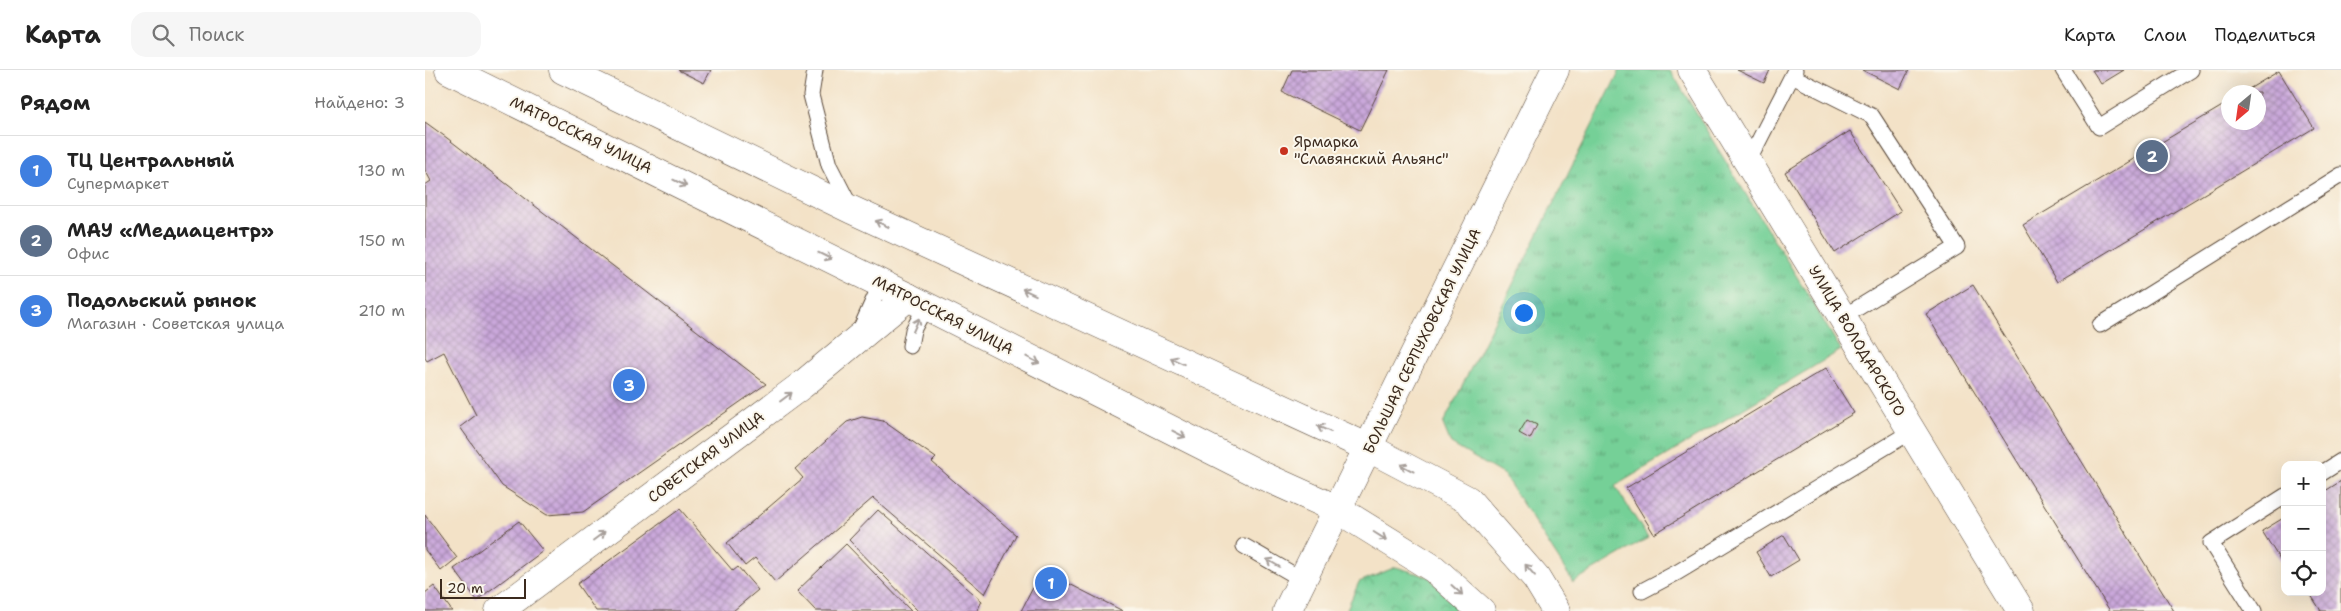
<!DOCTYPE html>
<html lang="ru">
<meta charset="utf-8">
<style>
body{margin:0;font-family:"Shantell Sans",sans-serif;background:#f6f6f6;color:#222}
.controls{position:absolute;right:15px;bottom:15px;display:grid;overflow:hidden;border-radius:10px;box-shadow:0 5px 20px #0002}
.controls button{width:45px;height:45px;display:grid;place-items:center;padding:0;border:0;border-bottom:1px solid #e0e0e0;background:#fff;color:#222;font:25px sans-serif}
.compass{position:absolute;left:1796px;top:15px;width:45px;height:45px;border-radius:50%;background:#fff;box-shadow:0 5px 20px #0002;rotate:209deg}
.scale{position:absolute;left:15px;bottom:12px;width:86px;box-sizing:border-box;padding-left:5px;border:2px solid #3b2a1e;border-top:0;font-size:14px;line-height:18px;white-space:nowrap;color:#3b2a1e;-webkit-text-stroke:4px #fbf7ec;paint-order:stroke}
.you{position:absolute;left:1098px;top:242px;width:18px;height:18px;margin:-12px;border:4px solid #fff;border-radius:50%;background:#1a73e8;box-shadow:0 0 0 8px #1a73e833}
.badge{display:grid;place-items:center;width:32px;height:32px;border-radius:50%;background:#c8321e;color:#fff;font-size:16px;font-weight:700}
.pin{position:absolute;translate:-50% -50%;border:2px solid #fff;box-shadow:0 1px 5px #0006}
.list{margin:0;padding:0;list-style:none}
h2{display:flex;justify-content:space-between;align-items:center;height:65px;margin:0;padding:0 20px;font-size:21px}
h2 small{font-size:16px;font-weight:400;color:#767676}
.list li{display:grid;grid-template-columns:32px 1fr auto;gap:15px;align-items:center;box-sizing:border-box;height:70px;padding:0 20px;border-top:1px solid #e0e0e0}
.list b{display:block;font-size:19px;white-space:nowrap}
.list p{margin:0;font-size:16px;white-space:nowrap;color:#767676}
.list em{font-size:16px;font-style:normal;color:#767676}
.icon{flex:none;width:28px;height:28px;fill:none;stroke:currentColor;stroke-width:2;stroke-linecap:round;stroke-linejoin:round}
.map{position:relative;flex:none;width:1916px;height:541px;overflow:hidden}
header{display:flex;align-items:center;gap:30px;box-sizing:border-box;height:70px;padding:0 25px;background:#fff;border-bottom:1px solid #e0e0e0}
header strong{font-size:24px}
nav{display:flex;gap:28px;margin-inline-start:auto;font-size:18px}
.search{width:350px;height:45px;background:#f6f6f6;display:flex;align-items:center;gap:12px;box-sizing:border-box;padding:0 18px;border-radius:15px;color:#767676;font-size:19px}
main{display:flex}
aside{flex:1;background:#fff}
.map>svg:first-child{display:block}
</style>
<header>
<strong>Карта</strong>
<div class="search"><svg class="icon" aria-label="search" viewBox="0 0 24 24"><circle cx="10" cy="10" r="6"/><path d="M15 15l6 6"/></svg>Поиск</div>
<nav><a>Карта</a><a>Слои</a><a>Поделиться</a></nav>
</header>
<main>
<aside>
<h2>Рядом<small>Найдено: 3</small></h2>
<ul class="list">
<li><span class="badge" style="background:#3f7fe0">1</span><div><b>ТЦ Центральный</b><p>Супермаркет</p></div><em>130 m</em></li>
<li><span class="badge" style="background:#5c6f8a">2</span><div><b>МАУ «Медиацентр»</b><p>Офис</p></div><em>150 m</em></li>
<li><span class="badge" style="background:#3f7fe0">3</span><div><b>Подольский рынок</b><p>Магазин · Советская улица</p></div><em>210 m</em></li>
</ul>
</aside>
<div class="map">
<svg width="1916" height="541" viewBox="0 0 1916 541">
<defs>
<pattern id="grass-tufts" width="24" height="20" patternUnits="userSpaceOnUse" patternTransform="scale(1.25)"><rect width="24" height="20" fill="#75d097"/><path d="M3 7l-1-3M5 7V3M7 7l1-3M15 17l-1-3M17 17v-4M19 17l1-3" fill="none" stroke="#61a97b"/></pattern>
<pattern id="park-crowns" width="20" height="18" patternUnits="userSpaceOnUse" patternTransform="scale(1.25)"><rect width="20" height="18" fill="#75d097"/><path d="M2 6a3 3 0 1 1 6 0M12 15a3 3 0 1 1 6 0" fill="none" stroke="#61a97b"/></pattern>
<pattern id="building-cross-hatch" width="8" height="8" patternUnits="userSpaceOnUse" patternTransform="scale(1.25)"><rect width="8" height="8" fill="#caa8db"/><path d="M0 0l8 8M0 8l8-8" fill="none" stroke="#a589b1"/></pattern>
</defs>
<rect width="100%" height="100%" fill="#fbf7ec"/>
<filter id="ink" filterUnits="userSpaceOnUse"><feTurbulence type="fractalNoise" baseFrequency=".02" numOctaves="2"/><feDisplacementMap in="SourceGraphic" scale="10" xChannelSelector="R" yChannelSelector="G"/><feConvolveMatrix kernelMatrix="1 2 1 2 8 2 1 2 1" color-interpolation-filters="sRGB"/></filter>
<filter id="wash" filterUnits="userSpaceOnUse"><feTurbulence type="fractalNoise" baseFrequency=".0096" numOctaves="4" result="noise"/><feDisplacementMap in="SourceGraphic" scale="20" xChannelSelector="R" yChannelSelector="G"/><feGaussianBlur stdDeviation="1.12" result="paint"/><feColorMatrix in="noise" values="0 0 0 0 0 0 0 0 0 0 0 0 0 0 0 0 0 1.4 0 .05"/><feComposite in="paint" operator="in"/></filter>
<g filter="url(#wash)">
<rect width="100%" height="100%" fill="#f3e2c7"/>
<path fill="url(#grass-tufts)" stroke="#587d5a" d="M1195,0L1246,1C1301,95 1361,186 1416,280L1190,416L1223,468L1148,512L1079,405L1026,374L1018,354Z"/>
<path fill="url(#park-crowns)" stroke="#587d5a" d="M971,497L1004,507L1033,541H921L934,512Z"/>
<g id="blocks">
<path fill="url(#building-cross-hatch)" d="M253,0H286L279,13Z
M867,0H964L935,60L857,22Z
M1312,0H1345L1339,13Z
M1437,0H1484L1475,19Z
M1667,0H1699L1676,14Z
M1854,1L1889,58L1632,212L1598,155L1804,32V52H1834V22H1819Z
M0,52L22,68L341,314L158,442L122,445L77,416L35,357L51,345L19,282L2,291L0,288V115L6,111L0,100Z
M1425,61L1476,141L1410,183L1360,102Z
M1548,215L1749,541H1685L1501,244Z
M1401,298L1429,343L1229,464L1201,418Z
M437,347L458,351L511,388L507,392L591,465L560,524L448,428L350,512L330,488L320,496L302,473L378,408L370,399L422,352Z
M1102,350L1112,355L1105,369L1094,363Z
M1916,411V541H1896L1884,522H1897V423Z
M255,439L308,501L313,497L333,520L308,541H171L152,514Z
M453,440L557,531L552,541H493L424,470Z
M0,445L32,488L16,501L0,480Z
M1860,447V498L1837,461Z
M94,451L118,481L52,530L29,499Z
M1359,465L1374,490L1346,507L1331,482Z
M421,474L486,541H391L372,521Z
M617,500L670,527L698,541H596Z
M9,516L27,541H0V523Z"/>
</g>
</g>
<g filter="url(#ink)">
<use href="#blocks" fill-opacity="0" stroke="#574637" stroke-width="1"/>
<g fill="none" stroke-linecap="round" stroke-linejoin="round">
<defs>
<path id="service" d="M390,0L386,25L404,95L426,138
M1638,0L1674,57L1766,0
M1367,6L1447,46L1532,177L1418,247
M1323,92L1370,0
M1675,255L1916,105
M435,260L456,213
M485,276L488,260L501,236
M1897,403L1916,391
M819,476L878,510
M1217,521L1253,502L1487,361
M1829,541L1786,473L1860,426"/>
<path id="minor" d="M1267,0L1596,541
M74,541L377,315L483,227"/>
<path id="secondary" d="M24,0L483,227L834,404L914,440L1009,499L1056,541
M138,0L427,140L944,378L1043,430L1111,508L1131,541"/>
<path id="primary" d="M862,541L1130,0"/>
</defs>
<use href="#service" stroke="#574637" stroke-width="17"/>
<use href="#minor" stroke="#574637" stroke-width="29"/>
<use href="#secondary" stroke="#574637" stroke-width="29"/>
<use href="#primary" stroke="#574637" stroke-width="29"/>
<use href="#service" stroke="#fff" stroke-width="15"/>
<use href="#minor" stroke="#fff" stroke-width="28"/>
<use href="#secondary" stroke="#fff" stroke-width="28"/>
<use href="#primary" stroke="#fff" stroke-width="28"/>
</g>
<defs><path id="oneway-shaft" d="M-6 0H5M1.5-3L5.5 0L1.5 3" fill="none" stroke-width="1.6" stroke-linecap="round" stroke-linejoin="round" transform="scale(1.25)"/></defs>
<g stroke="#a79f9a">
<use href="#oneway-shaft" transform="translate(255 113) rotate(26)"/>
<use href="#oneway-shaft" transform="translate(457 154) rotate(-155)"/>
<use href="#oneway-shaft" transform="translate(400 186) rotate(26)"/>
<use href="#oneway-shaft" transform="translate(604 222) rotate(-155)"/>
<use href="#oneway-shaft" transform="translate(491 255) rotate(-66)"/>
<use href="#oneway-shaft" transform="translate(608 290) rotate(27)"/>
<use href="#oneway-shaft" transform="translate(752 291) rotate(-155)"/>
<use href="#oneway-shaft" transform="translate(361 327) rotate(-37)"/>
<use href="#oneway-shaft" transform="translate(899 359) rotate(-156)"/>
<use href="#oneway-shaft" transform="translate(754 364) rotate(27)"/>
<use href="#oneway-shaft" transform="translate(982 398) rotate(-152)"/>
<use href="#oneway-shaft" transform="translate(174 466) rotate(-37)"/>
<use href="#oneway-shaft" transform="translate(955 466) rotate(32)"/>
<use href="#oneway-shaft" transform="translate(848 493) rotate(-150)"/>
<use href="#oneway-shaft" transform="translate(1105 500) rotate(-131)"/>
<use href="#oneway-shaft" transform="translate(1032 520) rotate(42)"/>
</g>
</g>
<circle fill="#c8321e" stroke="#fbf7ec" stroke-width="2" cx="859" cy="81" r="5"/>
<g text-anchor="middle" stroke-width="4" stroke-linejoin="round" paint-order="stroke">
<g font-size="15" fill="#3b2a1e" stroke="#fbf7ec">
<text transform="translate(156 65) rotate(26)" y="5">МАТРОССКАЯ УЛИЦА</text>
<text transform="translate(518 245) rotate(27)" y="5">МАТРОССКАЯ УЛИЦА</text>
<text transform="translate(997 271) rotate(-64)" y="5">БОЛЬШАЯ СЕРПУХОВСКАЯ УЛИЦА</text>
<text transform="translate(1432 271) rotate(59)" y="5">УЛИЦА ВОЛОДАРСКОГО</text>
<text transform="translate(281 387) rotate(-37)" y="5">СОВЕТСКАЯ УЛИЦА</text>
</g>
<g font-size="15" fill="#3b2a1e" stroke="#fbf7ec" text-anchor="start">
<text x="869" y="77">Ярмарка<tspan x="869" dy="17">"Славянский Альянс"</tspan></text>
</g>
</g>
</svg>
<div class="controls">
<button>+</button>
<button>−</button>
<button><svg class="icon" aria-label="locate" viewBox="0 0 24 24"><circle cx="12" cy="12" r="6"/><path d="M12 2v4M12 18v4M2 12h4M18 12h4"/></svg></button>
</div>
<svg class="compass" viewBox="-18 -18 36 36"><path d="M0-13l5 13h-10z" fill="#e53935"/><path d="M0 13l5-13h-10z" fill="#767676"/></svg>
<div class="scale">20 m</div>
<div class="you"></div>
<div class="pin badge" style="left:626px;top:513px;background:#3f7fe0">1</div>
<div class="pin badge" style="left:1727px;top:86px;background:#5c6f8a">2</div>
<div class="pin badge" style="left:204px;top:315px;background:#3f7fe0">3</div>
</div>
</main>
